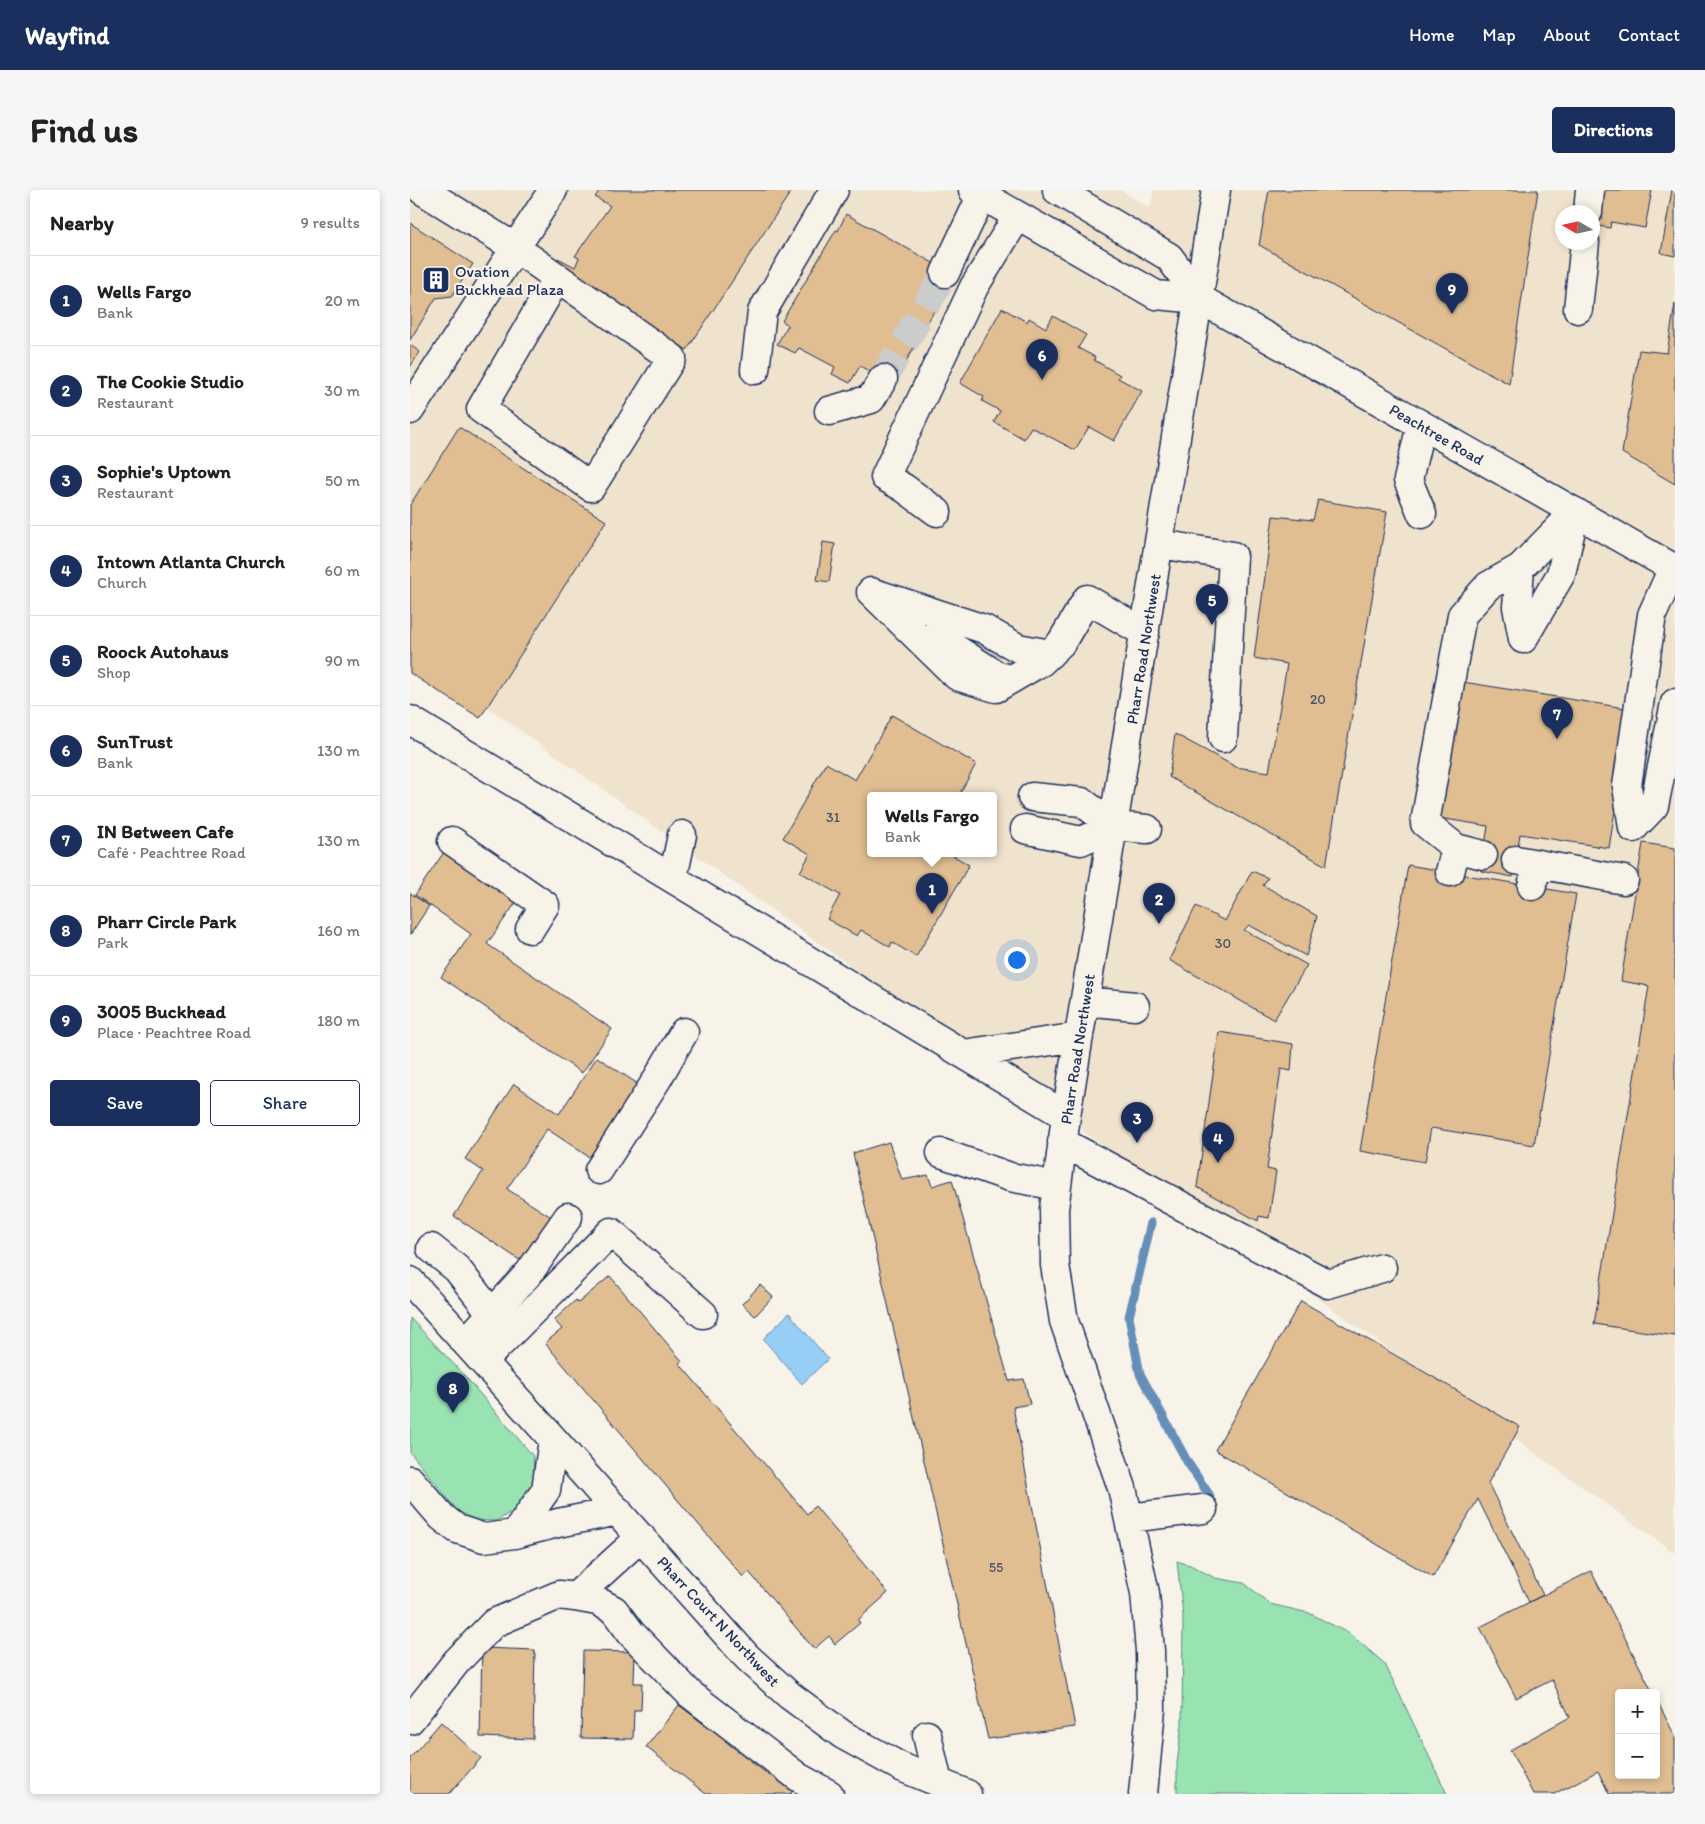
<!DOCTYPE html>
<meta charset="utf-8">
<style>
body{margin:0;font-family:Itim,sans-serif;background:#f6f6f6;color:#222}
.controls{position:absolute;right:15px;bottom:15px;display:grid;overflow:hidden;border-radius:5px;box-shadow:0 2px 8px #0003}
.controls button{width:45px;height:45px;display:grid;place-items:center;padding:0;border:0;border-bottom:1px solid #e0e0e0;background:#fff;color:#222;font:25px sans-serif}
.compass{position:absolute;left:1145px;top:15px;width:45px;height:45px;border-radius:50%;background:#fff;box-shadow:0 2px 8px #0003;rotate:279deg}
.you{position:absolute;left:606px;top:769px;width:18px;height:18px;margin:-12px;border:4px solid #fff;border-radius:50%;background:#1a73e8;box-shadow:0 0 0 8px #1a73e833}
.badge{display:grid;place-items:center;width:32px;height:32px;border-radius:50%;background:#1b2f5e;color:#fff;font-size:16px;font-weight:700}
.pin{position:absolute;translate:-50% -41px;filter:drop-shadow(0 1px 2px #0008)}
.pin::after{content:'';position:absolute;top:26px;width:18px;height:15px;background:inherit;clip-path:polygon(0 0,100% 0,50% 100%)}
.popup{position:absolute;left:457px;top:602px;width:130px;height:65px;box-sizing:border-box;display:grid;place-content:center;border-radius:5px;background:#fff;filter:drop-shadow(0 1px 4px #0005);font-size:16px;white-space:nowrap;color:#767676}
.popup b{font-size:19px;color:#222}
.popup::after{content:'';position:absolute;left:50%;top:100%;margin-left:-10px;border:10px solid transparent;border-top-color:#fff}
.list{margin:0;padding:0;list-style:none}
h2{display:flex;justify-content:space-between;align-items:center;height:65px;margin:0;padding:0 20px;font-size:21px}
h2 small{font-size:16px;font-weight:400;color:#767676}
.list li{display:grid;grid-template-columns:32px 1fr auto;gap:15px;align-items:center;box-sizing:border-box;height:90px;padding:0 20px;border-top:1px solid #e0e0e0}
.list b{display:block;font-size:19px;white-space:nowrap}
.list p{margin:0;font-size:16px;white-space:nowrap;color:#767676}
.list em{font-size:16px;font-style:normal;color:#767676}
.actions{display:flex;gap:10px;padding:15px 20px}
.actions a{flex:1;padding:11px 0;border:1px solid #1b2f5e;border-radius:5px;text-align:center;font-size:18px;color:#1b2f5e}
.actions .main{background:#1b2f5e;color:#fff}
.map{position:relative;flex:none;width:1265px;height:1604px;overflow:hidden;border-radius:5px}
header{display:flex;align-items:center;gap:30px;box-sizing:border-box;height:70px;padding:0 25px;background:#1b2f5e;color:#fff}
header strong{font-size:24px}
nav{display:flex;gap:28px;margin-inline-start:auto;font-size:18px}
.intro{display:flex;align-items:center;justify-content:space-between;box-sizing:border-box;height:120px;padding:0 30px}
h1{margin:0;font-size:35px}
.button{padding:12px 22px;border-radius:5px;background:#1b2f5e;color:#fff;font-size:18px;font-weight:700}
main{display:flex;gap:30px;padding:0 30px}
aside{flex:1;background:#fff;border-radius:5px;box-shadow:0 2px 8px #0003}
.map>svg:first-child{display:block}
</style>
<header>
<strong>Wayfind</strong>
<nav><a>Home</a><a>Map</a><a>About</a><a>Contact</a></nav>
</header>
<div class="intro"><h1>Find us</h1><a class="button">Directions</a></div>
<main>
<aside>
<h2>Nearby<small>9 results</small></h2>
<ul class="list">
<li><span class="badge">1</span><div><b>Wells Fargo</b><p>Bank</p></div><em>20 m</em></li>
<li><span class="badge">2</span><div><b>The Cookie Studio</b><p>Restaurant</p></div><em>30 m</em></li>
<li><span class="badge">3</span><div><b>Sophie's Uptown</b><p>Restaurant</p></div><em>50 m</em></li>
<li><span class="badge">4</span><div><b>Intown Atlanta Church</b><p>Church</p></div><em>60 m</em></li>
<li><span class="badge">5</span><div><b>Roock Autohaus</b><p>Shop</p></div><em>90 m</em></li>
<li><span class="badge">6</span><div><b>SunTrust</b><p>Bank</p></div><em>130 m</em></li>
<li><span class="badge">7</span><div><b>IN Between Cafe</b><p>Café · Peachtree Road</p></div><em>130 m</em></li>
<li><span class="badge">8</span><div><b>Pharr Circle Park</b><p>Park</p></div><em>160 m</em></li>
<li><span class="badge">9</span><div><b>3005 Buckhead</b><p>Place · Peachtree Road</p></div><em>180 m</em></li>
</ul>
<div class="actions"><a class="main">Save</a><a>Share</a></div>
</aside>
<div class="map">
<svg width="1265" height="1604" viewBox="0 0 1265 1604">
<rect width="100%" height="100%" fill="#f7f3e8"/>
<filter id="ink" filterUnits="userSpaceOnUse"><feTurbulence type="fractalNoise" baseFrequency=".02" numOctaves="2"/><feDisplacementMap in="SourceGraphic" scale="10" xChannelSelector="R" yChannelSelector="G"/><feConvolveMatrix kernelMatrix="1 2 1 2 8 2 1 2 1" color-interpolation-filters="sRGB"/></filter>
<g filter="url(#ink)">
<path fill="#f0e3ce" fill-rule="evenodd" d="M0,0H710L740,18L744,0H1265V1363L0,462ZM1152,22H1182V52H1152ZM461,605H583V663H461Z"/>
<path fill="#99e2b1" stroke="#5a8888" d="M0,1128L54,1185L123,1266L125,1299L108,1318L86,1331L63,1330L46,1319L0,1262Z
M767,1371L780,1375L805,1388L834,1393L860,1414L899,1423L940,1444L975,1474L1037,1604H767V1574L772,1534L773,1425Z"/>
<path fill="#97cef6" stroke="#658eb9" d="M379,1123L418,1169L392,1194L353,1149Z"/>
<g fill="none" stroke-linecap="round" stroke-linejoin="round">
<path stroke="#658eb9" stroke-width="9" d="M741,1033L719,1127L730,1184L778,1273L800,1306"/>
</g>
<path fill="#e0be92" stroke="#1b2f5e" d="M190,0H382L277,160L143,73L148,68L165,77L169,68L165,66L200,16L185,7Z
M859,0H1128L1099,194L849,55Z
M1194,0H1242L1235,38L1201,32L1200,38L1182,35Z
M1262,0H1265V66L1251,63Z
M436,24L525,74L543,87L483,195L450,176L440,193L422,184L425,177L389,158L385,163L367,154L378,135L372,131L426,40L428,41Z
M0,33L63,74L42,106L26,108L0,150Z
M1265,114V294L1212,263L1229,160L1257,163Z
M592,118L617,132L619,128L636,138L643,126L676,145L668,158L685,167L684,170L710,185L708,188L732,201L704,251L679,237L665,260L621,237L614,249L584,232L590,221L572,211L574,207L550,193Z
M0,155L10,162L0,177Z
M49,237L196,331L70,528L0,483V315Z
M908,310L977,322L916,676L759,587L765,544L826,577L859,582L877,474L844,468L863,326L903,330Z
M413,352L425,354L419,392L407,390Z
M1053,492L1221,519L1199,658L1110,644L1103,687L1071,681L1078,636L1029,628Z
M482,525L566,574L549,605H461V663H539L559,675L506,767L482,752L480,757L451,740L447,746L417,729L430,705L390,682L400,664L373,648L416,573L445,590Z
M1233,653L1265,658V1146L1184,1134L1239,796L1211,791Z
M34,662L107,711L77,754L202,839L172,883L31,787L61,744L5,705Z
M998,675L1166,704L1124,955L1021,938L1015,972L950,961Z
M842,681L858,688L853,695L907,726L896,766L839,735L834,740L897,775L864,830L759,770L786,716L815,731Z
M0,703L19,716L0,745Z
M809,842L883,854L881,881L871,879L857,979L866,981L859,1028L849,1026L848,1031L787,997Z
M187,867L231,896L182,969L137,939L97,999L146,1030L117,1075L44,1026L73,981L55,969L104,894L149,924Z
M479,952L492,990L518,985L522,996L542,990L599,1191L614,1189L620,1214L603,1217L665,1537L578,1549L443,963Z
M200,1086L272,1171L269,1173L397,1324L405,1316L478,1403L448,1430L450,1433L425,1454L419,1446L404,1459L339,1382L333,1387L135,1153L152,1139L144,1130L166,1110L168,1113Z
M350,1095L363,1107L345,1126L332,1114Z
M891,1111L1110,1237L1078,1293L1133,1405L1119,1412L1068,1309L1023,1387L805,1260Z
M1181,1381L1243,1503H1209V1585H1246V1509L1265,1546V1604H1199L1188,1581L1144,1604H1123L1100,1560L1160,1527L1142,1490L1106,1508L1070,1437Z
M72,1458L125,1460L123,1549L70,1547Z
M173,1461L225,1462L224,1493H232L231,1520H224L223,1549L171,1548Z
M269,1515L295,1535L299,1529L320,1545L315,1551L360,1586L364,1581L385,1597L381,1603L382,1604H296L236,1557Z
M31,1532L71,1568L39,1604H0V1568Z"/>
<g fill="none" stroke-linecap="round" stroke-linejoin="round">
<path stroke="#cbcccc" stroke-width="28" stroke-dasharray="28 14" stroke-linecap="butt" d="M473,189L535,83
M564,456L600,471"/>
<defs>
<path id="minor" d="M12,0L104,57L262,168L181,297L71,219L147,88
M1178,22L1180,0
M535,83L572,5
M1168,119L1175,52
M345,180L352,122L424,0
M0,220L143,0
M419,221L461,209L473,189
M1011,235L998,290L1012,324
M527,322L494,298L475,287L564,97L607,27
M750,354L823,366L813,548
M1110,378L1107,417L1113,449
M461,402L547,486L586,498L627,474
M467,404L574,439L608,458L640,464
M524,445L591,488L593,487
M1113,449L1151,384L1165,322
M624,472H631L651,453L677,409L735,443
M0,530L656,926
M622,607L672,612L704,636
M1223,638L1217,596L1242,425L1263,378
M1223,638L1244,616L1265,513
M615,639L671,651L704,636L737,639
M42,651L135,715L120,739
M1073,665L1046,658L1015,633L1052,425L1078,396L1110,378L1165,322
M1106,670L1214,690
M1040,682L1046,658
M263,688L272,645
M1122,696L1127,674
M675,811L725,816
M553,864L669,847
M652,952L918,1094L972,1078
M531,963L600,987L647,996
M189,980L246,891L274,842
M21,1058L47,1079L82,1124
M0,1091L143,1249L136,1300L105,1344L74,1348L47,1339L32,1327L0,1290
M56,1152L119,1083L158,1027
M73,1171L201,1042L293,1124
M143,1249L337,1467L379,1505L433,1545L491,1577L557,1604
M719,1328L793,1319
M105,1344L148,1333L208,1321
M165,1407L231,1347
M0,1530L47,1471L84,1433L149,1405L165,1407L187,1411L204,1420L221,1443L280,1504L388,1587L419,1604
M517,1545L528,1593
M733,1604L741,1519L740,1461L735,1403L712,1298L654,1131L645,1075L644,1019L656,926L806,0"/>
<path id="highway" d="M563,0L746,105L790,109
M647,0L759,67L790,109L1265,379"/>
</defs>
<use href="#minor" stroke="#1b2f5e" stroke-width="31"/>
<use href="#highway" stroke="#1b2f5e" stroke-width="31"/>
<use href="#minor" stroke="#f7f3e8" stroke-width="28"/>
<use href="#highway" stroke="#f7f3e8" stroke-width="28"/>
</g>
</g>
<defs>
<symbol id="building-square" viewBox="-11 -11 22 22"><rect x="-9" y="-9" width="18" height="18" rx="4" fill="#1b2f5e" stroke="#f7f3e8"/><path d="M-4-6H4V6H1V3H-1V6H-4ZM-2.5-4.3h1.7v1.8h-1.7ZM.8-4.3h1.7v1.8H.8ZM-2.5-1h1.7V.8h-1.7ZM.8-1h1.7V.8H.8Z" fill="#fff"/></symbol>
</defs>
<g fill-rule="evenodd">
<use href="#building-square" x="10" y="74" width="32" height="32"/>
</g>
<g text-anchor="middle" stroke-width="4.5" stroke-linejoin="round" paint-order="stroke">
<g font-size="14" fill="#4c536b">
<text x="908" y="514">20</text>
<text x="423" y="632">31</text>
<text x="813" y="758">30</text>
<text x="586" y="1382">55</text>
</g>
<g font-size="16" fill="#1b2f5e" stroke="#f7f3e8" text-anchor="start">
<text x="45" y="87">Ovation<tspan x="45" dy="18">Buckhead Plaza</tspan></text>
</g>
<g font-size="16" fill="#1b2f5e" stroke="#f7f3e8">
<text transform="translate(1027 244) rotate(30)" y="6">Peachtree Road</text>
<text transform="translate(733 459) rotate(-81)" y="6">Pharr Road Northwest</text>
<text transform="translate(667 859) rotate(-81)" y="6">Pharr Road Northwest</text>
<text transform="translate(309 1431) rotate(47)" y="6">Pharr Court N Northwest</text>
</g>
</g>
</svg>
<div class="controls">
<button>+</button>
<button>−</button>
</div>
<svg class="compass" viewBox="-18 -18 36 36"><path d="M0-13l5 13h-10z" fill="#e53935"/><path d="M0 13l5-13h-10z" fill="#767676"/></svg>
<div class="you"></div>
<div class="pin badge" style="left:522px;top:724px">1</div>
<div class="popup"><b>Wells Fargo</b>Bank</div>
<div class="pin badge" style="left:749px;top:734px">2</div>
<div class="pin badge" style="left:727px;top:953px">3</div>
<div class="pin badge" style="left:808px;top:973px">4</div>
<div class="pin badge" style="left:802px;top:435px">5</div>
<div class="pin badge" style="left:632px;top:190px">6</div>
<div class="pin badge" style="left:1147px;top:549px">7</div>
<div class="pin badge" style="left:43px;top:1223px">8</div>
<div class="pin badge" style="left:1042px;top:124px">9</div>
</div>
</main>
